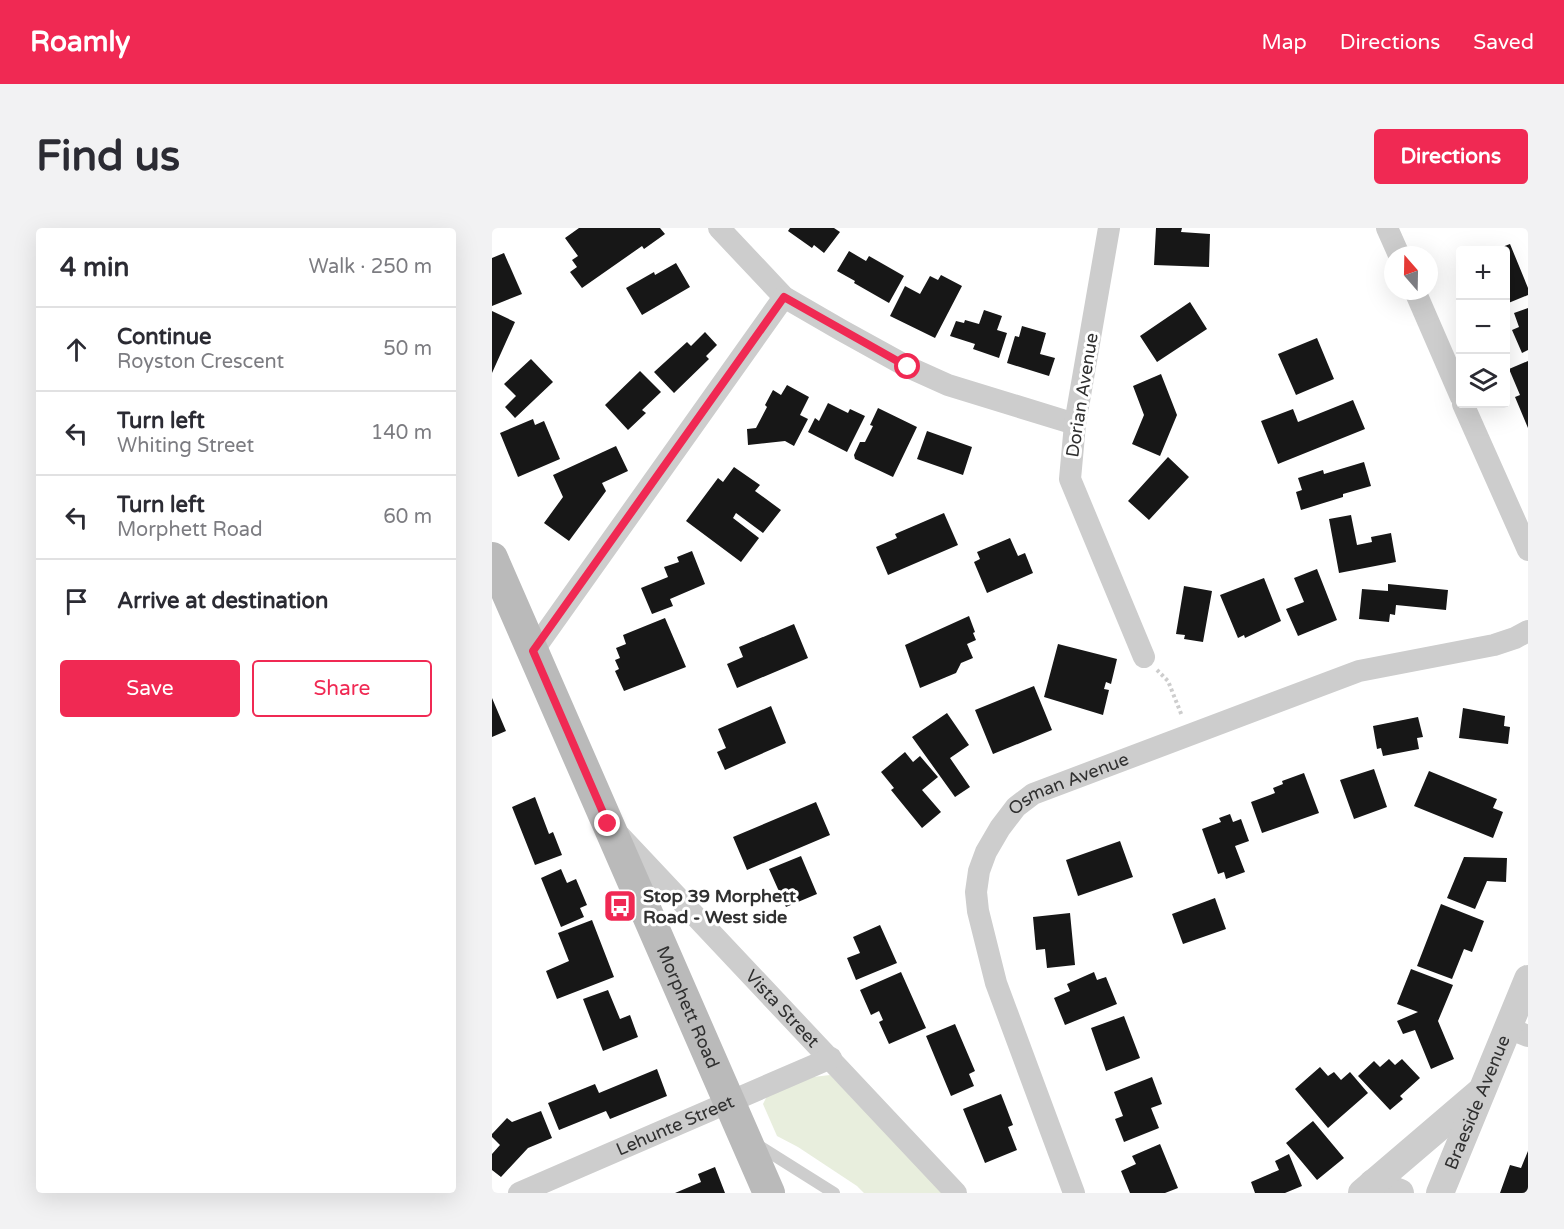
<!DOCTYPE html>
<meta charset="utf-8">
<style>
body{margin:0;font-family:"Varela Round",sans-serif;background:#f2f2f3;color:#2b2b33}
.controls{position:absolute;right:18px;top:18px;display:grid;overflow:hidden;border-radius:6px;box-shadow:0 6px 24px #0002}
.controls button{width:54px;height:54px;display:grid;place-items:center;padding:0;border:0;border-bottom:2px solid #e1e1e2;background:#fff;color:#2b2b33;font:30px sans-serif}
.compass{position:absolute;left:892px;top:18px;width:54px;height:54px;border-radius:50%;background:#fff;box-shadow:0 6px 24px #0002;rotate:340deg}
.stop{position:absolute;width:18px;height:18px;margin:-14px;border:4px solid #f02953;border-radius:50%;background:#fff}
.stop.end{background:#f02953;border-color:#fff;box-shadow:0 2px 6px #0008}
.list{margin:0;padding:0;list-style:none}
h2{display:flex;justify-content:space-between;align-items:center;height:78px;margin:0;padding:0 24px;font-size:26px}
h2 small{font-size:20px;font-weight:400;color:#7c7c81}
.list li{display:grid;grid-template-columns:39px 1fr auto;gap:18px;align-items:center;box-sizing:border-box;height:84px;padding:0 24px;border-top:2px solid #e1e1e2}
.list b{display:block;font-size:22px;white-space:nowrap}
.list p{margin:0;font-size:20px;white-space:nowrap;color:#7c7c81}
.list em{font-size:20px;font-style:normal;color:#7c7c81}
.actions{display:flex;gap:12px;padding:18px 24px}
.actions a{flex:1;padding:14px 0;border:2px solid #f02953;border-radius:6px;text-align:center;font-size:21px;color:#f02953}
.actions .main{background:#f02953;color:#fff}
.icon{flex:none;width:33px;height:33px;fill:none;stroke:currentColor;stroke-width:2;stroke-linecap:round;stroke-linejoin:round}
.map{position:relative;flex:none;width:1036px;height:965px;overflow:hidden;border-radius:6px}
header{display:flex;align-items:center;gap:36px;box-sizing:border-box;height:84px;padding:0 30px;background:#f02953;color:#fff}
header strong{font-size:28px}
nav{display:flex;gap:33px;margin-inline-start:auto;font-size:21px}
.intro{display:flex;align-items:center;justify-content:space-between;box-sizing:border-box;height:144px;padding:0 36px}
h1{margin:0;font-size:42px}
.button{padding:15px 27px;border-radius:6px;background:#f02953;color:#fff;font-size:21px;font-weight:700}
main{display:flex;gap:36px;padding:0 36px}
aside{flex:1;background:#fff;border-radius:6px;box-shadow:0 6px 24px #0002}
.map>svg:first-child{display:block}
</style>
<header>
<strong>Roamly</strong>
<nav><a>Map</a><a>Directions</a><a>Saved</a></nav>
</header>
<div class="intro"><h1>Find us</h1><a class="button">Directions</a></div>
<main>
<aside>
<h2>4 min<small>Walk · 250 m</small></h2>
<ul class="list">
<li><svg class="icon" aria-label="ahead" viewBox="0 0 24 24"><path d="M12 20V5M6 11l6-6 6 6"/></svg><div><b>Continue</b><p>Royston Crescent</p></div><em>50 m</em></li>
<li><svg class="icon" aria-label="left" viewBox="0 0 24 24"><path d="M17 20v-9H6M10 6l-5 5 5 5"/></svg><div><b>Turn left</b><p>Whiting Street</p></div><em>140 m</em></li>
<li><svg class="icon" aria-label="left" viewBox="0 0 24 24"><path d="M17 20v-9H6M10 6l-5 5 5 5"/></svg><div><b>Turn left</b><p>Morphett Road</p></div><em>60 m</em></li>
<li><svg class="icon" aria-label="arrive" viewBox="0 0 24 24"><path d="M6 21V4h12l-3 4 3 4H6"/></svg><div><b>Arrive at destination</b></div></li>
</ul>
<div class="actions"><a class="main">Save</a><a>Share</a></div>
</aside>
<div class="map">
<svg width="1036" height="965" viewBox="0 0 1036 965">
<rect width="100%" height="100%" fill="#fff"/>
<path fill="#e8eedd" d="M338,847L452,965H372L365,958L306,919L285,908L271,876L275,868L321,849Z"/>
<path fill="#171717" d="M87,0H168L173,6L152,21L150,18L90,60L78,44L85,39L80,32L86,28L73,10Z
M298,0H342L348,4L332,25L322,17L320,20L296,3Z
M664,0H690L689,4L718,6L717,39L662,37Z
M1018,16L1036,60V67L1014,76V22H1002Z
M357,23L374,33L377,28L412,48L397,75L362,55L363,53L345,43Z
M12,25L30,66L0,78V30Z
M184,35L198,59L150,87L134,60L162,44L163,47Z
M449,47L470,58L443,110L398,88L413,58L428,66L438,48L446,52Z
M698,74L715,101L665,134L648,108Z
M1036,80V122L1030,125L1020,102L1027,99L1022,85Z
M492,82L510,88L505,102L515,105L507,130L481,121L483,116L458,108L464,93L472,95L473,92L487,96Z
M0,83L23,94L0,145Z
M530,98L554,105L548,126L563,130L557,148L515,135L523,108L527,109Z
M213,104L225,117L214,128L217,131L182,165L162,144L195,114L199,118Z
M825,110L842,151L804,167L786,126Z
M39,131L61,154L23,190L13,179L24,168L12,156Z
M1036,133V200L1023,169L1028,167L1017,141Z
M148,143L169,164L150,182L154,185L136,202L113,177Z
M669,146L685,187L668,228L640,216L652,187L641,158Z
M295,157L317,169L308,187L316,191L302,218L293,213L256,217L255,201L264,200L275,179L273,177L281,162L289,167Z
M861,172L873,201L786,236L769,193L801,181L806,194Z
M336,175L356,185L358,181L373,188L355,224L316,204L323,190L327,193Z
M386,180L425,199L401,249L363,231L362,227L368,214H373L381,198L378,197Z
M41,191L43,197L52,193L68,231L26,249L8,205Z
M435,203L480,219L471,247L425,231Z
M124,218L136,243L110,255L114,263L77,313L52,295L71,269L61,247Z
M676,229L697,249L657,292L636,273Z
M872,234L879,258L851,266V269L809,282L804,264L810,262L806,250L831,242L832,246Z
M242,239L268,257L263,263L289,282L271,305L244,285L241,290L267,310L249,334L194,293L226,250L231,254Z
M452,285L466,317L396,347L384,319L405,310L403,306Z
M859,287L865,317L880,314L879,309L899,305L904,334L847,345L837,291Z
M518,310L526,328L533,325L541,345L495,365L482,334L488,331L485,324Z
M200,323L213,356L178,371L181,378L160,386L149,360L176,349L172,339L187,334L185,329Z
M825,341L845,392L806,408L794,381L812,374L802,350Z
M772,350L789,393L753,410L752,407L746,410L728,367Z
M896,356L956,362L954,382L904,377L903,387L898,386L897,394L867,391L870,361L896,363Z
M692,358L720,363L711,414L692,411L693,407L684,406Z
M477,388L483,404L481,405L484,412L475,416L481,430L469,435L464,445L428,460L413,417Z
M173,390L194,439L132,463L123,443L127,441L123,432L128,430L124,420L134,416L131,407Z
M302,396L316,430L245,460L235,436L251,429L247,419Z
M566,416L625,431L619,456L614,454L612,461L617,462L611,487L552,469Z
M542,458L560,502L501,526L483,482Z
M0,470L14,503L0,509Z
M279,478L294,515L233,542L225,524L234,520L226,501Z
M971,480L1013,488L1012,498L1018,499L1016,516L967,510Z
M455,485L477,517L458,530L478,559L463,569L420,509Z
M926,489L931,509L925,510L927,521L891,528L889,520L885,521L881,498Z
M413,524L421,534L428,528L446,549L430,562L449,584L430,600L399,562L402,560L389,544Z
M882,541L895,579L862,591L848,552Z
M937,543L1005,571L1001,580L1011,584L1001,610L922,578Z
M812,545L827,585L770,605L759,574L783,565L781,560L791,556L790,553Z
M43,569L57,606L61,604L70,627L43,637L20,579Z
M324,574L338,607L255,642L241,609Z
M738,586L741,594L749,591L757,613L743,618L753,644L734,651L732,644L726,646L710,601L729,594L727,590Z
M628,613L641,649L586,668L574,632Z
M309,628L325,666L294,679L277,641Z
M972,629L1015,630L1014,654L995,653L983,681L955,670Z
M69,641L75,655L84,651L95,677L88,680L92,689L69,699L49,650Z
M723,670L734,701L691,716L680,686Z
M949,676L992,693L980,724L972,721L960,751L925,738Z
M578,685L583,737L555,740L553,721L544,722L541,689Z
M100,692L122,749L65,771L54,743L77,733L66,705Z
M388,697L405,735L364,752L355,730L368,725L361,709Z
M919,741L961,757L946,793L962,831L939,841L923,802L911,806L905,793L926,784L905,776Z
M409,744L434,800L397,816L387,794L391,792L387,783L379,787L368,762Z
M602,744L605,752L614,749L625,776L573,797L562,770L578,763L575,756Z
M116,762L128,791L138,787L146,809L111,823L91,771Z
M632,788L648,830L614,843L599,800Z
M463,796L483,843L477,846L482,858L459,868L434,808Z
M897,831L903,837L910,831L928,850L908,868L911,871L898,882L866,848L882,833L888,839Z
M828,839L836,848L842,844L849,852L858,844L876,865L836,900L803,861Z
M165,841L175,868L118,891L114,883L67,902L56,875L103,856L107,865Z
M660,849L670,876L659,880L667,900L632,914L623,891L631,888L622,864Z
M509,866L521,897L516,899L525,922L493,935L471,881Z
M49,883L60,910L36,920L9,949L0,942V926L8,917L0,909V906L15,890L20,894Z
M821,893L852,930L825,952L794,915Z
M668,916L686,960L673,965H638L629,943L644,936L640,928Z
M1036,923V965H1008L1018,937L1029,940Z
M797,926L810,958L793,965H763L759,954L787,942L783,933Z
M223,939L233,965H183L209,954L206,946Z"/>
<g fill="none" stroke-linecap="round" stroke-linejoin="round">
<path stroke="#cdcdcd" stroke-width="4" stroke-dasharray="3 3" stroke-linecap="butt" d="M665,442L676,453L690,488"/>
<path stroke="#cdcdcd" stroke-width="12" d="M264,916L342,965"/>
<g stroke="#cdcdcd" stroke-width="22">
<path d="M227,0L292,69L349,102L416,139L456,157L583,196"/>
<path d="M617,0L583,196L578,251L652,429"/>
<path d="M895,0L907,27"/>
<path d="M923,63L969,169"/>
<path d="M971,176L1036,322"/>
<path d="M41,423L292,69"/>
<path id="s1" d="M128,608L464,965"/>
<path d="M1016,800L1036,808"/>
<path id="s2" d="M27,965L339,830"/>
<path id="s3" d="M582,965L504,755L486,683L484,664L487,643L494,624L508,600L524,579L541,566L867,443L1002,417L1023,410L1036,403"/>
</g>
<g stroke="#cdcdcd" stroke-width="28">
<path d="M881,955L908,965"/>
<path d="M870,965L987,865"/>
<path id="s4" d="M948,965L1036,751"/>
</g>
<path stroke="#bababa" stroke-width="32" id="s5" d="M0,330L277,965"/>
</g>
<g fill="none" stroke-linecap="round" stroke-linejoin="round">
<path stroke="#f02953" stroke-width="8" d="M116,596L41,423L292,69L416,139"/>
</g>
<defs>
<symbol id="bus-square" viewBox="-11 -11 22 22"><rect x="-9" y="-9" width="18" height="18" rx="4" fill="#f02953" stroke="#fff"/><path d="M-5-6H5V4H4V6H2V4H-2V6H-4V4H-5ZM-3.5-4V0h7V-4ZM-3.5 1.2v1.5H-2V1.2ZM2 1.2v1.5H3.5V1.2Z" fill="#fff"/></symbol>
</defs>
<g fill-rule="evenodd">
<use href="#bus-square" x="109" y="659" width="38" height="38"/>
</g>
<g text-anchor="middle" stroke-width="6" stroke-linejoin="round" paint-order="stroke">
<g font-size="18" fill="#303030" stroke="#fff">
<text transform="translate(590 167) rotate(-81)" y="6">Dorian Avenue</text>
<text dy="6" stroke="none"><textPath href="#s3" startOffset="471">Osman Avenue</textPath></text>
<text dy="6" stroke="none"><textPath href="#s5" startOffset="490">Morphett Road</textPath></text>
<text dy="6" stroke="none"><textPath href="#s1" startOffset="237">Vista Street</textPath></text>
<text dy="6" stroke="none"><textPath href="#s4" startOffset="98">Braeside Avenue</textPath></text>
<text dy="6" stroke="none"><textPath href="#s2" startOffset="170">Lehunte Street</textPath></text>
</g>
<g font-size="18" font-weight="bold" fill="#303030" stroke="#fff" text-anchor="start">
<text x="151" y="674">Stop 39 Morphett<tspan x="151" dy="21">Road - West side</tspan></text>
</g>
</g>
</svg>
<div class="controls">
<button>+</button>
<button>−</button>
<button><svg class="icon" aria-label="layers" viewBox="0 0 24 24"><path d="M12 4l9 5-9 5-9-5zM3 14l9 5 9-5"/></svg></button>
</div>
<svg class="compass" viewBox="-18 -18 36 36"><path d="M0-13l5 13h-10z" fill="#e53935"/><path d="M0 13l5-13h-10z" fill="#7c7c81"/></svg>
<div class="stop" style="left:416px;top:139px"></div>
<div class="stop end" style="left:116px;top:596px"></div>
</div>
</main>
